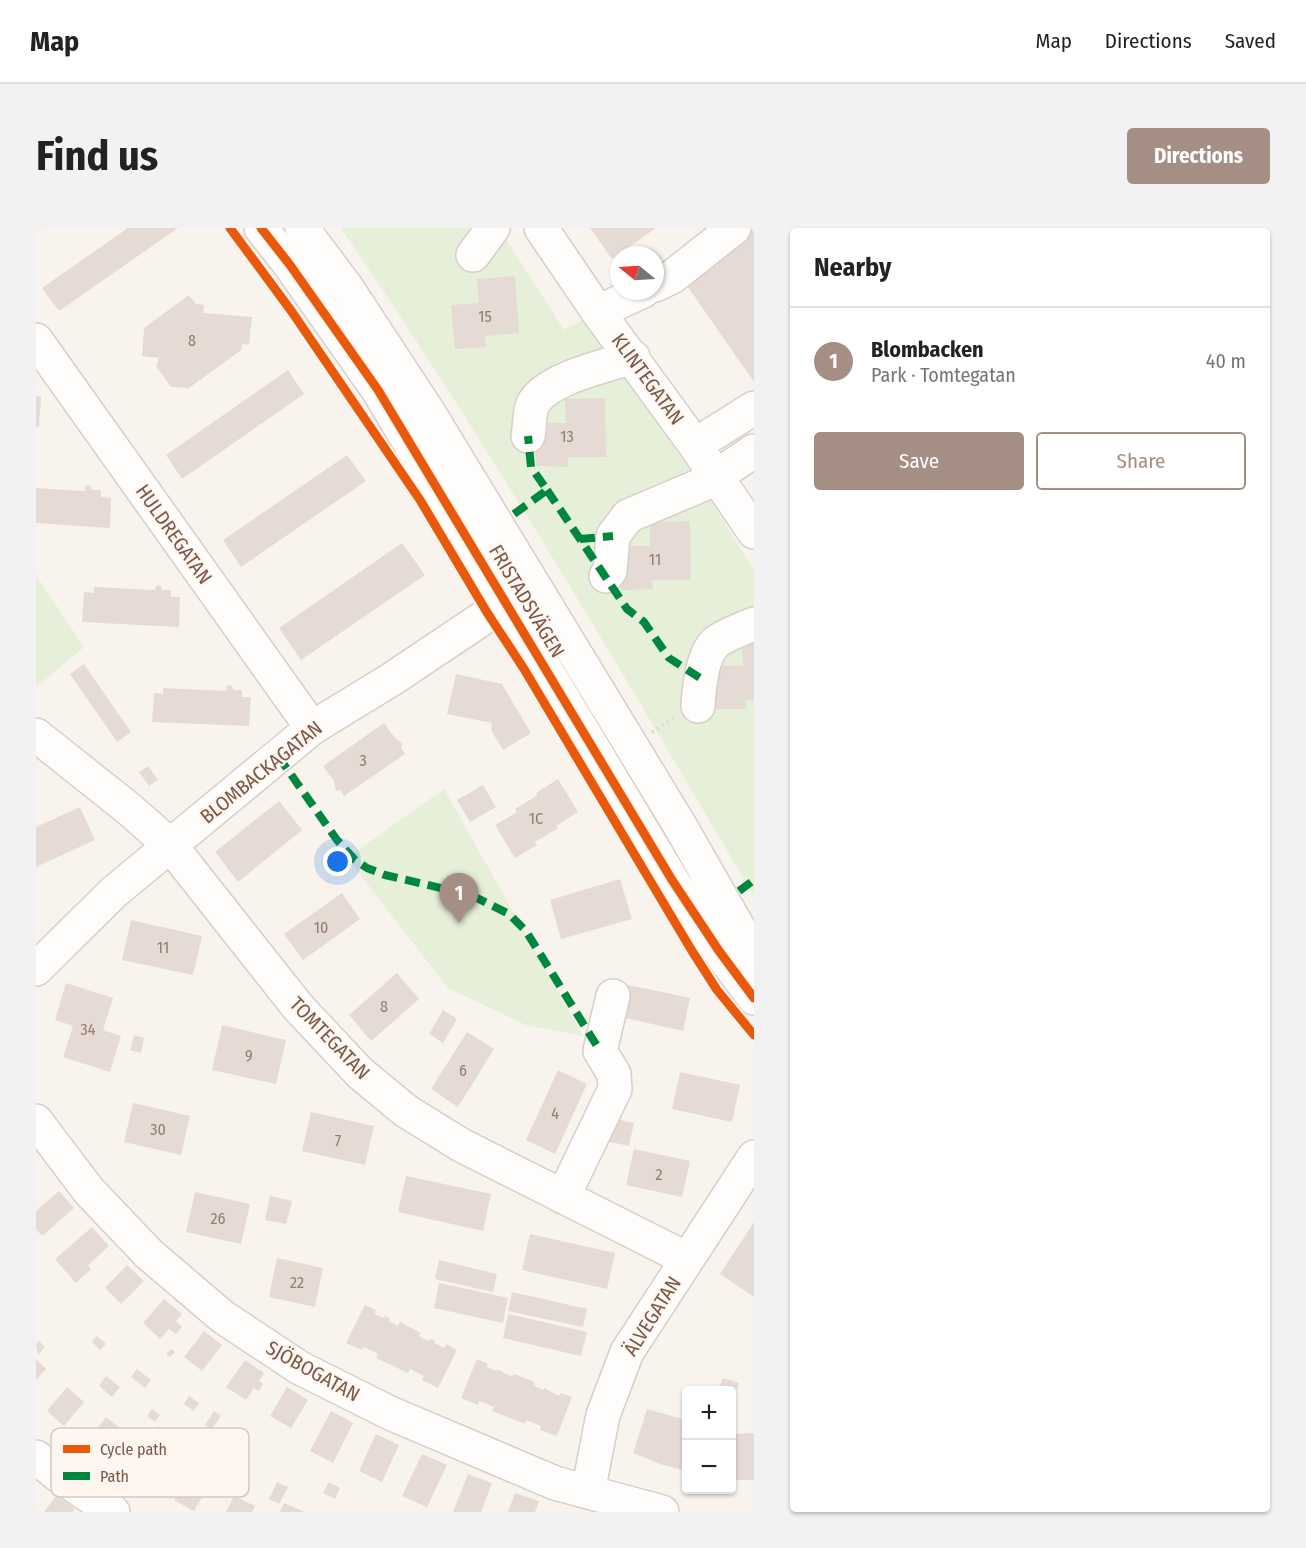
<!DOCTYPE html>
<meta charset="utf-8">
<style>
body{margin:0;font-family:"Fira Sans Condensed",sans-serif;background:#f2f2f2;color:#222}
.controls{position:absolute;right:18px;bottom:18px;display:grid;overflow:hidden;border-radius:6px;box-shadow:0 2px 4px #0004}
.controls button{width:54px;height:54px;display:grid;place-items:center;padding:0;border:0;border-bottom:2px solid #e0e0e0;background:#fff;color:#222;font:30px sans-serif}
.compass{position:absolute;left:574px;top:18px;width:54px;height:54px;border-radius:50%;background:#fff;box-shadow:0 2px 4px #0004;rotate:288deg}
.you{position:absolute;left:302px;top:634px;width:21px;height:21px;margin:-15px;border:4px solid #fff;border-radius:50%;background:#1a73e8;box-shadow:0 0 0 9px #1a73e833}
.badge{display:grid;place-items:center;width:39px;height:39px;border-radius:50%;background:#a58e84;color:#fff;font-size:20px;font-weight:700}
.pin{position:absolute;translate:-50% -50px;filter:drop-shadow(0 2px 3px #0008)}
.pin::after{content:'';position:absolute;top:32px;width:21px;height:18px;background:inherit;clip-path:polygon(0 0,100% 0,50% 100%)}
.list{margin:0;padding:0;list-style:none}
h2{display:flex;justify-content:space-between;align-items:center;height:78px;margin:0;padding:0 24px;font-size:26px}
h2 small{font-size:20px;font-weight:400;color:#767676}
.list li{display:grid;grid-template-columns:39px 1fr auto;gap:18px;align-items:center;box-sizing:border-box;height:108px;padding:0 24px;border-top:2px solid #e0e0e0}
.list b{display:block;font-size:22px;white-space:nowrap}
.list p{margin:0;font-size:20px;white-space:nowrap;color:#767676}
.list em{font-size:20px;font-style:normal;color:#767676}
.actions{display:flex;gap:12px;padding:18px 24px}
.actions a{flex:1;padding:14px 0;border:2px solid #a58e84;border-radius:6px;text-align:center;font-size:21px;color:#a58e84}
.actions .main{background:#a58e84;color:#fff}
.map{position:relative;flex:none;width:718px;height:1284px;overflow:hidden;border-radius:6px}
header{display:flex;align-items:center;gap:36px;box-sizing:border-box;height:84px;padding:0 30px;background:#fff;border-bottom:2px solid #e0e0e0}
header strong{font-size:28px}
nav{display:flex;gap:33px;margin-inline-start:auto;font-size:21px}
.intro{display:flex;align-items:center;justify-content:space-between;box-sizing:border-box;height:144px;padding:0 36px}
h1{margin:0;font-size:42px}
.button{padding:15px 27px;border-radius:6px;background:#a58e84;color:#fff;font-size:21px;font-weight:700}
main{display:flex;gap:36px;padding:0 36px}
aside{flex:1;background:#fff;border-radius:6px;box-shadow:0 2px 4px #0004}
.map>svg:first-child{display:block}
</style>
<header>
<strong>Map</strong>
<nav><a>Map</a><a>Directions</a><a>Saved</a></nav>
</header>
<div class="intro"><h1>Find us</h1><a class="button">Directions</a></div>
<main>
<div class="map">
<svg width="718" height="1284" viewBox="0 0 718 1284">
<rect width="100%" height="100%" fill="#f8f3ed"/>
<path fill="#e6efd7" d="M305,0H463L528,102L548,91L660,250L718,342V668C585,443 453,216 305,0Z
M0,347L48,419L0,459Z
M408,561L547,808L490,797L412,760L311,630Z"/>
<path fill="#e5dbd4" d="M92,0H142L23,83L6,60Z
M554,0H620L576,31Z
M716,0H718V154L645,49Z
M479,48L483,105L449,108L450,119L419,121L415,77L443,75L441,51Z
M153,67L160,76L168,77L167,85L216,89L213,117L206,116L205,122L153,160L135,159L120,138L123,130L106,128L108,100Z
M252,142L268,166L146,251L130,227Z
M0,168L5,169L3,199H0Z
M569,170L570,229H532V239L500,238L499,195H530L529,171Z
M311,227L330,253L205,339L187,312Z
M53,257L56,262H65V269L75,270L74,300L0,295V260L49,263V258Z
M654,293L655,352H616L617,361L585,362L584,318H614V294Z
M366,315L389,347L265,432L243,400Z
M124,357L127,362H135V369H144L143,399L46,394L48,364L58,365V359L119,362L120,358Z
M706,414H718V472H709L710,481H677V437L707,438Z
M48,436L95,504L81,514L34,446Z
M420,446L466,456L495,505L467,522L455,502L456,495L411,486Z
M195,457L198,462H206V469H215L213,498L116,494L118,465L127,466V460L190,463L191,458Z
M348,495L359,510L367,516L365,519L369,526L308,568L304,562L300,563L298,553L287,538Z
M112,538L122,552L113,558L103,544Z
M522,551L542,584L520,598L522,600L499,614L501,617L479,630L459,597L481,584L479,581L502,567L500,565Z
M447,557L460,579L434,594L421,572Z
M243,573L266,602L202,654L179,624Z
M44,579L59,612L0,639V599Z
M584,651L596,691L525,711L514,672Z
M306,665L324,691L267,732L248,706Z
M95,692L166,708L157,747L86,732Z
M361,745L383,771L335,813L313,787Z
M30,755L77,770L67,802L85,808L74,844L27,829L37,798L19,792Z
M588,756L654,770L647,803L581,788Z
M407,782L421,791L407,815L393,806Z
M186,797L250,812L240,856L176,842Z
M431,804L458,821L422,879L395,861Z
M98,807L108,810L105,825L94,822Z
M522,842L551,856L519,926L490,912Z
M644,844L704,857L696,894L636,881Z
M97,875L154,888L145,927L88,914Z
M275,884L338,898L329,937L266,923Z
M575,890L598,895L593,918L570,913Z
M598,921L654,933L646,969L590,957Z
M370,948L455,966L447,1003L362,984Z
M23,963L38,980L6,1008L0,1001V983Z
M159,964L214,976L205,1016L150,1004Z
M234,968L256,973L250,996L229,992Z
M718,994V1069L684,1046Z
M56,999L73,1018L52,1037L55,1041L40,1055L19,1031Z
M494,1006L579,1025L571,1061L486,1042Z
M241,1030L287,1040L279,1079L233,1069Z
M403,1032L461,1046L457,1064L399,1051Z
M91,1037L108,1053L85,1076L69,1060Z
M403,1055L472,1070L467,1095L398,1080Z
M476,1064L551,1081L547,1099L472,1083Z
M128,1071L146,1086L140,1093L146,1099L140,1106L133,1101L124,1111L107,1095Z
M329,1077L340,1082L338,1086L348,1090L349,1088L354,1091L353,1093L362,1098L364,1094L385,1105L383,1108L393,1113L394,1111L399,1113L398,1115L408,1120L410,1116L421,1122L402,1160L386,1152L388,1148L374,1141L372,1145L340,1130L342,1126L328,1119L326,1122L310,1115Z
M472,1086L551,1104L545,1128L467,1110Z
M168,1103L186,1117L166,1143L148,1129Z
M61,1108L70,1116L64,1122L56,1114Z
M3,1113L9,1119L2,1127L0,1117Z
M135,1121L139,1124L134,1129L130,1126Z
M0,1131L10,1141L0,1152Z
M441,1131L452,1136L450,1139L461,1143V1141L476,1149L478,1146L499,1154L498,1158L508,1162V1160L523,1168L525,1165L536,1169L521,1208L504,1202L505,1198L490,1192L489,1196L456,1183L458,1179L443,1173L442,1177L425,1170Z
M209,1132L228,1145L223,1153L227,1156L223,1163L218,1160L210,1172L190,1159Z
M101,1141L115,1152L109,1160L95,1149Z
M70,1148L84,1159L76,1169L63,1158Z
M687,1150L703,1155L696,1176V1162H682Z
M31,1159L48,1174L28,1198L11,1183Z
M251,1159L272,1172L255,1200L234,1188Z
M153,1168L163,1175L158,1183L148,1176Z
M116,1181L124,1187L119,1194L111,1188Z
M611,1181L646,1191L650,1194V1243L627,1237L597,1225Z
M178,1183L185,1188L176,1201L169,1197Z
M295,1183L317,1195L297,1235L274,1223Z
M70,1189L88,1203L83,1211L89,1216L84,1223L77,1218L65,1235L56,1228L60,1223L50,1215Z
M123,1198L128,1201L123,1208L118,1204Z
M718,1205V1252H700L699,1206Z
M340,1206L363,1217L346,1254L323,1243Z
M386,1226L411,1237L391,1279L366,1268Z
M154,1245L174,1256L158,1283L138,1272Z
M432,1246L456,1255L445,1284H417Z
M241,1254L252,1259L243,1276L233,1271Z
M293,1254L304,1260L299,1271L287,1265Z
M479,1265L503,1273L499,1284H472Z
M20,1268L39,1281L37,1284H8Z
M198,1268L219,1278L216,1284H190Z
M248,1275L269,1284H244Z"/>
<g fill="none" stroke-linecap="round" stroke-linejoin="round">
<defs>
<path id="minor" d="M225,0L254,37L342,162L636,652L683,723L718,770
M266,0L311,60L393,185L643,596L718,727
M505,0L562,84L659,217L718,304
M437,27L457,0
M619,57L636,49L698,0
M562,84L607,63
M0,112L276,500
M492,208C494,199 493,184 497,176C511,150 570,138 597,129
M659,217L718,180
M570,348L574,343L577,308L592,288L670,255L718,223
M662,478C663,460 666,428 679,415C687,408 708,400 718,396
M0,507L93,581L134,617L262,779L324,845L370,883L425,917L651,1031
M0,741L78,664L276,500L356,451L471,374
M0,893L53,963L113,1026L187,1089L264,1140L354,1185L519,1255L626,1284
M527,969L579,861L578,846L564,823L577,768
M0,1229L22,1247L77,1284
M552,1264L567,1187L591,1124L718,929"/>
</defs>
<use href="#minor" stroke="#d7cec9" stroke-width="36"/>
<path stroke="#dbd2ce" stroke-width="4" stroke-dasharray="1.5 4.5" stroke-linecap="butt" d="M616,504L640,488"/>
<use href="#minor" stroke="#fefdfc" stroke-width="33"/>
<path stroke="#00873e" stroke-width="8" stroke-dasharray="15 8" stroke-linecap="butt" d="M511,262L591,381L608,394L633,430L664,450
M478,286L511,262L495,239L492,208
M544,311L577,308
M242,528L301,612L319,632L331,640L349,647L435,667L473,686L490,703L564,823
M703,663L718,652"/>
<defs>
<path id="cycleway" d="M194,0L256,84L384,272L452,386L488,441L656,723L681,762L718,807
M225,0L254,37L342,162L636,652L683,723L718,770"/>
</defs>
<use href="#cycleway" stroke="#fff7ef" stroke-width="13"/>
<use href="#cycleway" stroke="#e8590c" stroke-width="9"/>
</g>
<g text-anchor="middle" stroke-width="4.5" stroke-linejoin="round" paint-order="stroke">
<g font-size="16" fill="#957b70">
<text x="449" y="94">15</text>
<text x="156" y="118">8</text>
<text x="531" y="214">13</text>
<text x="619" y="337">11</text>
<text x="327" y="538">3</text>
<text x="500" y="596">1C</text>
<text x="285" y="705">10</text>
<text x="127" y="725">11</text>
<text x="348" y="784">8</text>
<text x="52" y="807">34</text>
<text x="213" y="833">9</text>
<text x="427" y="848">6</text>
<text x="519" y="891">4</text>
<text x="122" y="907">30</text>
<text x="302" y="918">7</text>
<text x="623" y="952">2</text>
<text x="182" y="996">26</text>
<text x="261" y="1060">22</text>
</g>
<g font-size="20" fill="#78584b" stroke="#fff7ef">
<text transform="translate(612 151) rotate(54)" y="7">KLINTEGATAN</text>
<text transform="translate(138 306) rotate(55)" y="7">HULDREGATAN</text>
<text transform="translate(491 373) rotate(59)" y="7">FRISTADSVÄGEN</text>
<text transform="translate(225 544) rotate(-39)" y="7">BLOMBACKAGATAN</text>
<text transform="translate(294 810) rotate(46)" y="7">TOMTEGATAN</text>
<text transform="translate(616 1088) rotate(-58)" y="7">ÄLVEGATAN</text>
<text transform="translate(277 1143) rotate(29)" y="7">SJÖBOGATAN</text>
</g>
</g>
<rect x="15" y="1200" width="198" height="69" rx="9" fill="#fff7ef" stroke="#d6c7be" stroke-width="1.5"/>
<rect x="27" y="1217" width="27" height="8" fill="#e8590c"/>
<rect x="27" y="1244" width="27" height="8" fill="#00873e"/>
<g font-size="16" fill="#78584b">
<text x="64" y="1227">Cycle path</text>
<text x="64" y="1254">Path</text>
</g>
</svg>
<div class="controls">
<button>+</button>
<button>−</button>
</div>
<svg class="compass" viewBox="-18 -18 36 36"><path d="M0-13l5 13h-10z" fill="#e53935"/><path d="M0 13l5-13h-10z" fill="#767676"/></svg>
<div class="you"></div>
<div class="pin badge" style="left:423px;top:695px">1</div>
</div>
<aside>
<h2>Nearby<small></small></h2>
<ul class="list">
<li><span class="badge">1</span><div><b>Blombacken</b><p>Park · Tomtegatan</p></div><em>40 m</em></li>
</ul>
<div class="actions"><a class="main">Save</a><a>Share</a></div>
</aside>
</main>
